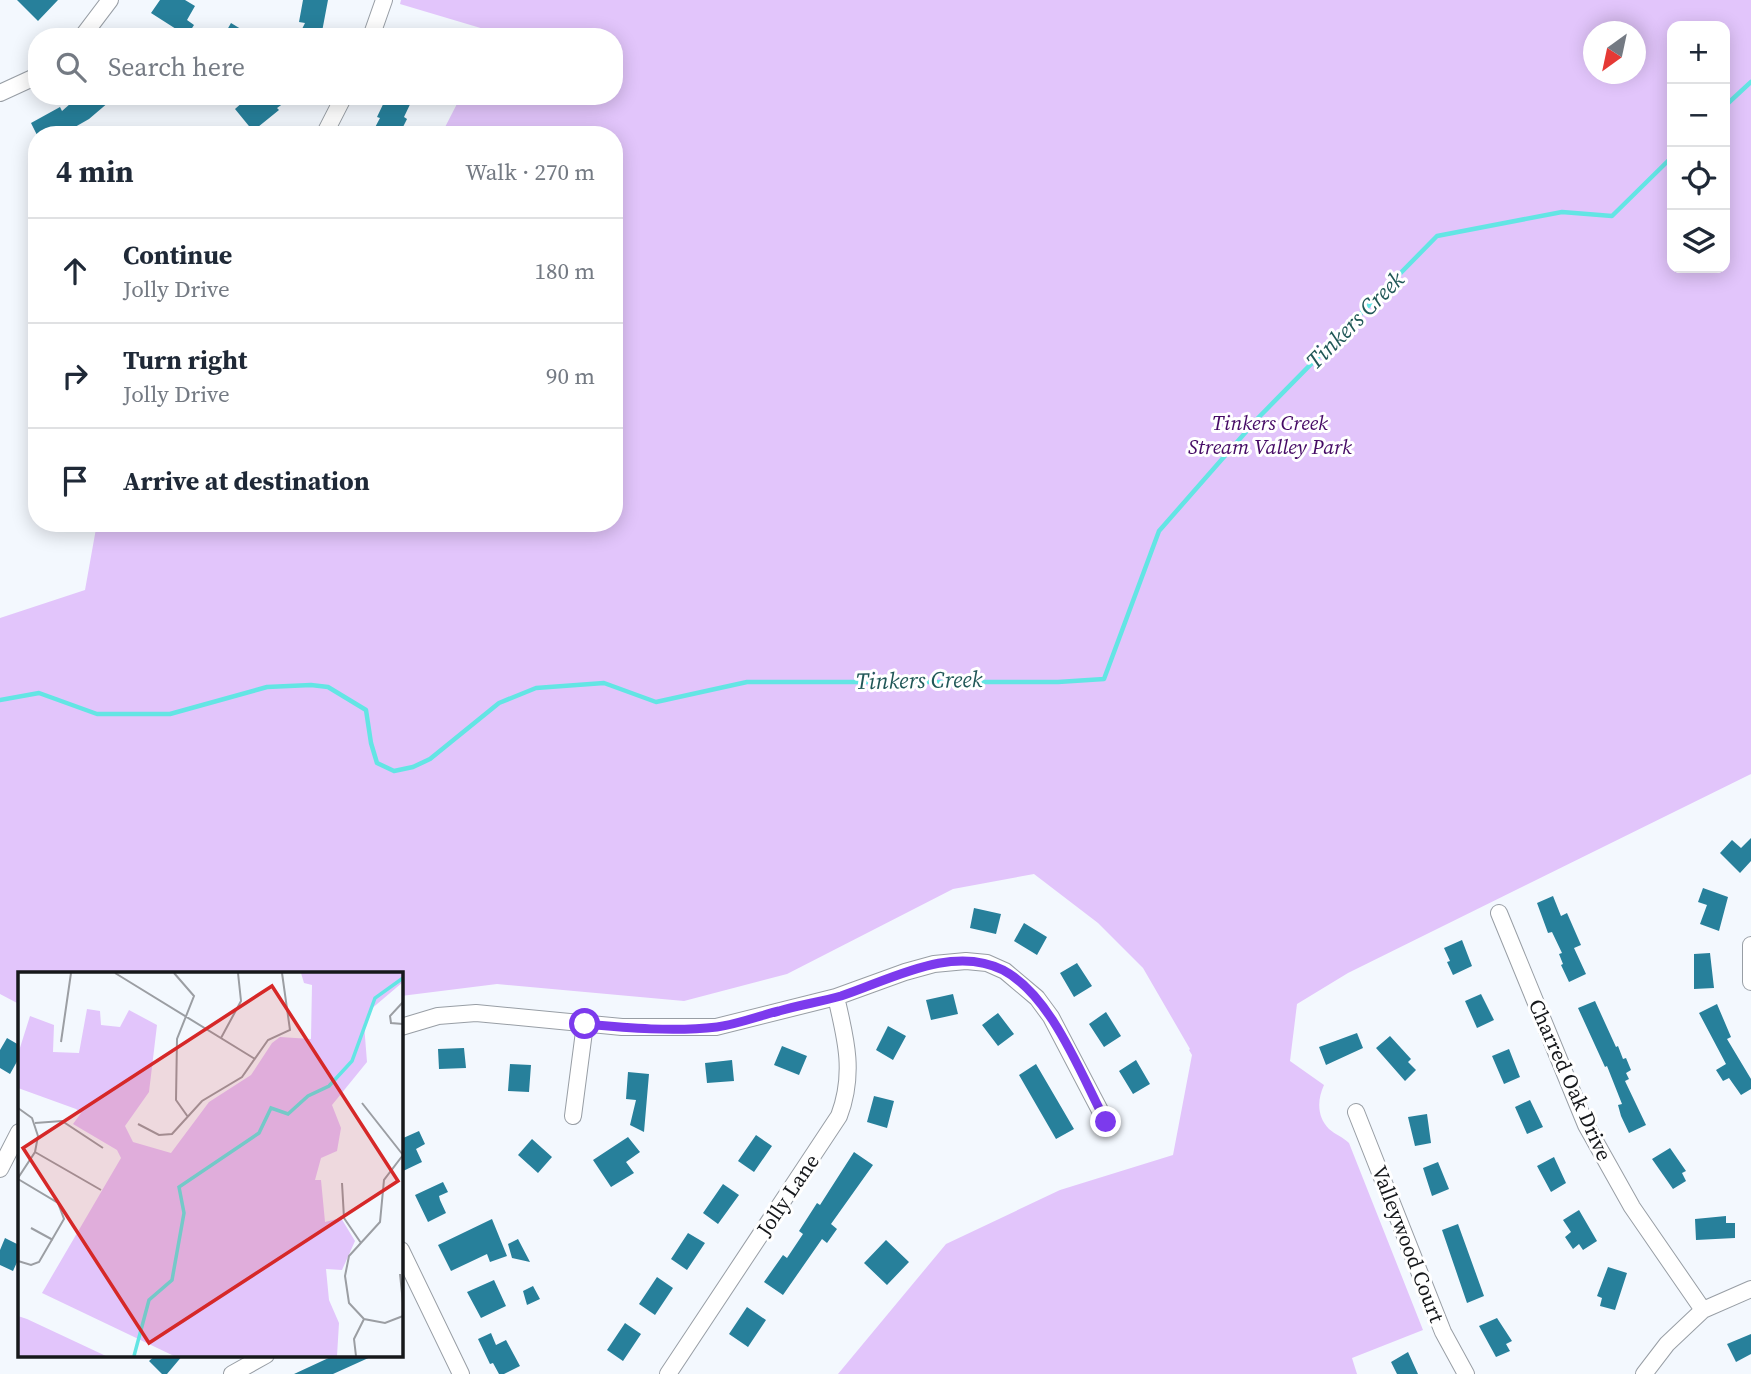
<!DOCTYPE html>
<meta charset="utf-8">
<style>
body{margin:0;font-family:"Source Serif 4",serif;background:#f6f6f7;color:#1f2937}
.controls{position:absolute;right:21px;top:21px;display:grid;overflow:hidden;border-radius:14px;box-shadow:0 4px 18px #0003}
.controls button{width:63px;height:63px;display:grid;place-items:center;padding:0;border:0;border-bottom:2px solid #e0e1e3;background:#fff;color:#1f2937;font:35px sans-serif}
.compass{position:absolute;left:1583px;top:21px;width:63px;height:63px;border-radius:50%;background:#fff;box-shadow:0 4px 18px #0003;rotate:213deg}
.stop{position:absolute;width:21px;height:21px;margin:-16px;border:5px solid #7c3aed;border-radius:50%;background:#fff}
.stop.end{background:#7c3aed;border-color:#fff;box-shadow:0 2px 7px #0008}
.list{margin:0;padding:0;list-style:none}
h2{display:flex;justify-content:space-between;align-items:center;height:91px;margin:0;padding:0 28px;font-size:30px}
h2 small{font-size:23px;font-weight:400;color:#747a83}
.list li{display:grid;grid-template-columns:46px 1fr auto;gap:21px;align-items:center;box-sizing:border-box;height:105px;padding:0 28px;border-top:2px solid #e0e1e3}
.list b{display:block;font-size:26px;white-space:nowrap}
.list p{margin:0;font-size:23px;white-space:nowrap;color:#747a83}
.list em{font-size:23px;font-style:normal;color:#747a83}
.icon{flex:none;width:38px;height:38px;fill:none;stroke:currentColor;stroke-width:2;stroke-linecap:round;stroke-linejoin:round}
.map{position:relative;flex:none;width:1751px;height:1374px;overflow:hidden}
.search{position:absolute;background:#fff;box-shadow:0 4px 18px #0003;left:28px;top:28px;width:595px;height:77px;display:flex;align-items:center;gap:18px;box-sizing:border-box;padding:0 24px;border-radius:28px;color:#747a83;font-size:26px}
.panel{position:absolute;background:#fff;box-shadow:0 4px 18px #0003;left:28px;top:126px;width:595px;height:406px;border-radius:28px}
.map>svg:first-child{display:block}
</style>
<div class="map">
<svg width="1751" height="1374" viewBox="0 0 1751 1374">
<rect width="100%" height="100%" fill="#f3f8fe"/>
<path fill="#e2c5fb" fill-rule="evenodd" d="M401,0H1751V774L1348,973L1297,1004L1290,1061L1324,1085C1317,1100 1317,1117 1329,1129C1336,1135 1343,1137 1349,1143L1423,1330L1352,1358L1357,1374H838L946,1244L1060,1190L1173,1155L1192,1055L1189,1050L1190,1049L1143,968L1098,923L1034,874L953,889L787,974L684,1001L497,984L401,996V973H19V1004L0,994V618L85,590L97,523H614V135H441L461,96H614V37H492L494,32L400,4ZM1672,26H1725V268H1672ZM1594,32H1636V74H1594Z"/>
<g fill="none" stroke-linecap="round" stroke-linejoin="round">
<path stroke="#63e5e4" stroke-width="4.5" d="M1725,106L1751,82
M0,700L39,693L97,714H170L267,687L311,685L328,687L366,710L371,743L377,763L394,771L413,767L430,759L499,703L536,688L604,683L656,702L747,682H1058L1104,679L1159,531L1259,417L1437,236L1562,212L1612,216L1672,157"/>
</g>
<path fill="#27809b" d="M17,0H58L38,21Z
M160,0H185L195,6L187,20L194,25L187,36L151,13Z
M303,0H328L321,37H298L305,23L299,22Z
M231,23L254,37H223Z
M79,96H116L89,119L61,135H37L31,123L60,107L62,111Z
M257,96H278L284,103L277,108L279,110L253,131L235,109L244,101L247,105Z
M387,96H414L404,117L407,119L399,135H371L380,118L377,117Z
M1751,838V861L1740,873L1720,853L1732,840L1741,848Z
M1703,888L1728,897L1719,931L1700,924L1707,905L1698,902Z
M1553,896L1561,916L1567,913L1581,945L1574,948L1586,974L1569,982L1561,965L1563,964L1559,954L1562,953L1552,932L1548,933L1537,903Z
M974,908L1001,914L996,934L970,928Z
M1024,923L1047,937L1037,955L1014,941Z
M1462,940L1472,966L1453,975L1447,962L1450,961L1444,948Z
M1710,953L1714,988L1694,989V954Z
M1077,963L1092,986L1074,997L1060,973Z
M953,994L958,1014L931,1020L926,1000Z
M1481,994L1494,1020L1477,1028L1465,1001Z
M1595,1001L1616,1047L1618,1046L1623,1059L1626,1058L1631,1070L1626,1073L1629,1079L1625,1081L1646,1125L1629,1133L1621,1116L1618,1105L1622,1104L1607,1066L1605,1067L1578,1008Z
M1717,1004L1731,1037L1727,1039L1751,1079V1089L1741,1095L1729,1078L1723,1081L1716,1070L1726,1064L1699,1013Z
M1106,1012L1121,1036L1104,1047L1089,1024Z
M998,1013L1014,1034L998,1046L982,1025Z
M888,1026L906,1036L893,1060L876,1050Z
M1357,1033L1363,1048L1326,1065L1319,1047Z
M1390,1036L1411,1059L1408,1062L1416,1070L1405,1081L1376,1048Z
M7,1038L19,1045V1058L10,1074L0,1068V1050Z
M782,1046L807,1056L799,1075L774,1065Z
M464,1048L466,1068L439,1069L438,1049Z
M1509,1049L1520,1077L1504,1084L1492,1056Z
M732,1060L734,1081L707,1083L705,1063Z
M1136,1060L1150,1084L1133,1094L1119,1071Z
M510,1064L531,1065L529,1092L508,1091Z
M1036,1064L1074,1129L1056,1139L1019,1075Z
M628,1072L649,1074L644,1132L630,1125L636,1100L626,1099Z
M874,1096L894,1101L887,1128L867,1122Z
M1530,1100L1543,1127L1527,1134L1515,1107Z
M1427,1114L1431,1143L1415,1146L1408,1117Z
M419,1131L425,1144L416,1149L422,1162L401,1172V1139Z
M756,1135L772,1146L754,1172L738,1161Z
M628,1137L640,1152L626,1162L634,1173L611,1187L593,1160Z
M532,1139L552,1157L538,1173L518,1155Z
M1670,1148L1686,1171L1682,1173L1686,1181L1673,1189L1652,1159Z
M854,1152L873,1165L831,1224L837,1229L827,1243L822,1239L783,1295L764,1282L783,1255L787,1258L803,1234L799,1231L817,1203L820,1205Z
M1554,1157L1566,1183L1551,1192L1537,1166Z
M1438,1162L1449,1189L1432,1196L1423,1168Z
M443,1182L448,1192L439,1196L440,1200L446,1213L428,1222L415,1195Z
M723,1184L739,1195L718,1224L703,1213Z
M1579,1210L1597,1241L1583,1250L1579,1244L1573,1249L1565,1237L1571,1232L1563,1220Z
M1726,1216V1223H1735V1238L1696,1240L1695,1219Z
M492,1219L507,1256L490,1262L487,1254L451,1271L438,1245Z
M1458,1224L1484,1296L1467,1303L1442,1230Z
M688,1233L705,1243L687,1270L671,1259Z
M5,1238L19,1245V1258L13,1271L0,1265V1250Z
M518,1239L530,1262L512,1258L508,1244Z
M886,1240L909,1262L887,1285L864,1263Z
M1608,1267L1627,1273L1615,1310L1600,1306L1602,1298L1597,1296Z
M657,1277L673,1288L655,1315L639,1304Z
M494,1280L506,1306L481,1318L467,1292Z
M533,1286L540,1299L527,1305L523,1291Z
M747,1307L766,1320L748,1347L729,1334Z
M1497,1318L1512,1341L1506,1344L1510,1351L1496,1357L1479,1326Z
M625,1323L641,1334L623,1361L607,1350Z
M491,1333L496,1345L506,1340L520,1366L504,1374H499L493,1363L490,1364L478,1339Z
M1751,1334V1354L1736,1362L1727,1344Z
M1408,1352L1418,1374H1397L1391,1362Z
M156,1355H183L167,1374H162L149,1361Z
M335,1355H375L333,1374H294Z"/>
<g fill="none" stroke-linecap="round" stroke-linejoin="round">
<defs>
<path id="street" d="M82,37L110,0
M371,37L384,0
M0,93L37,76
M324,135L344,96
M1499,913L1586,1125L1632,1207L1703,1310
M1751,945V982
M401,1027L438,1016L476,1013L622,1027H716L836,997L905,972L934,964L966,961L987,963L1005,971L1037,998L1051,1017L1106,1122
M1356,1112L1443,1332L1466,1374
M573,1116L585,1024
M0,1169L19,1132
M401,1250L461,1374
M232,1374L266,1355
M668,1374L839,1116C855,1074 846,1039 836,997
M1644,1374L1667,1344L1703,1310L1751,1289"/>
</defs>
<use href="#street" stroke="#989ea5" stroke-width="18"/>
<use href="#street" stroke="#fff" stroke-width="16"/>
</g>
<g fill="none" stroke-linecap="round" stroke-linejoin="round">
<path stroke="#7c3aed" stroke-width="9" d="M585,1024C628,1028 674,1032 717,1027C739,1024 758,1016 779,1011C799,1005 820,1002 841,996C890,980 952,944 1003,970C1052,996 1081,1075 1106,1122"/>
</g>
<g text-anchor="middle" stroke-width="6" stroke-linejoin="round" paint-order="stroke">
<g font-size="21" font-style="italic" fill="#450a65" stroke="#fff">
<text x="1270" y="430">Tinkers Creek<tspan x="1270" dy="24">Stream Valley Park</tspan></text>
</g>
<g font-size="21" fill="#16181b" stroke="#fff">
<text transform="translate(1570 1080) rotate(66)" y="7">Charred Oak Drive</text>
<text transform="translate(788 1195) rotate(-56)" y="7">Jolly Lane</text>
<text transform="translate(1408 1244) rotate(69)" y="7">Valleywood Court</text>
</g>
<g font-size="23" font-style="italic" fill="#205757" stroke="#fff">
<text transform="translate(1355 320) rotate(-45)" y="8">Tinkers Creek</text>
<text transform="translate(919 680) rotate(-1)" y="8">Tinkers Creek</text>
</g>
</g>
<g transform="translate(18 972)">
<rect width="385" height="385" fill="#f3f8fe"/>
<path d="M283,1H385V10L352,38L346,52L349,90L314,133L323,156L319,179L303,186L297,208H303L307,250L323,246L337,269L324,298L308,297L311,328L321,351L319,384H156L24,321L103,186L99,178L55,152L63,141L58,137L0,116V82L12,44L36,53L35,80L61,81L69,37L82,39L83,53L102,55L111,38L139,53L131,120L107,154L115,170L153,181L191,130L233,103L254,71L262,65L293,67L294,13L286,11ZM0,344L9,347L88,384H0Z" fill="#e2c5fb"/>
<path fill="none" stroke="#63e5e4" stroke-width="3.5" d="M116,384L131,328L154,308L166,241L161,215L241,161L253,136L270,142L290,124L311,114L334,89L357,26L385,6"/>
<path fill="none" stroke="#9b9ea3" stroke-width="2" d="M97,1L237,87M156,1L176,24L159,67L158,128L170,145M385,30L372,44L373,51L385,52M203,66L223,29L220,1M43,70L53,1M344,131L385,183M0,136L14,146L20,164L17,180L0,206M17,151L44,149L85,176M120,152L141,163L154,162L184,129L224,105L250,68L272,58L264,1M17,180L83,218M385,183L366,208L362,250L331,284L327,304L331,331L346,347L367,351L385,344M0,207L40,231L46,247L21,290L13,293L0,289M324,211L326,246L343,271M13,256L35,268M382,302L385,331M338,384L336,367L346,347"/>
<path fill="#d62828" fill-opacity="0.15" stroke="#d62828" stroke-width="3.5" d="M254,14L380,209L131,371L5,176Z"/>
<rect width="385" height="385" fill="none" stroke="#16181b" stroke-width="3.5"/>
</g>
</svg>
<div class="controls">
<button>+</button>
<button>−</button>
<button><svg class="icon" aria-label="locate" viewBox="0 0 24 24"><circle cx="12" cy="12" r="6"/><path d="M12 2v4M12 18v4M2 12h4M18 12h4"/></svg></button>
<button><svg class="icon" aria-label="layers" viewBox="0 0 24 24"><path d="M12 4l9 5-9 5-9-5zM3 14l9 5 9-5"/></svg></button>
</div>
<svg class="compass" viewBox="-18 -18 36 36"><path d="M0-13l5 13h-10z" fill="#e53935"/><path d="M0 13l5-13h-10z" fill="#747a83"/></svg>
<div class="stop" style="left:585px;top:1024px"></div>
<div class="stop end" style="left:1106px;top:1122px"></div>
<div class="search"><svg class="icon" aria-label="search" viewBox="0 0 24 24"><circle cx="10" cy="10" r="6"/><path d="M15 15l6 6"/></svg>Search here</div>
<section class="panel">
<h2>4 min<small>Walk · 270 m</small></h2>
<ul class="list">
<li><svg class="icon" aria-label="ahead" viewBox="0 0 24 24"><path d="M12 20V5M6 11l6-6 6 6"/></svg><div><b>Continue</b><p>Jolly Drive</p></div><em>180 m</em></li>
<li><svg class="icon" aria-label="right" viewBox="0 0 24 24"><path d="M7 20v-9h11M14 6l5 5-5 5"/></svg><div><b>Turn right</b><p>Jolly Drive</p></div><em>90 m</em></li>
<li><svg class="icon" aria-label="arrive" viewBox="0 0 24 24"><path d="M6 21V4h12l-3 4 3 4H6"/></svg><div><b>Arrive at destination</b></div></li>
</ul>
</section>
</div>
